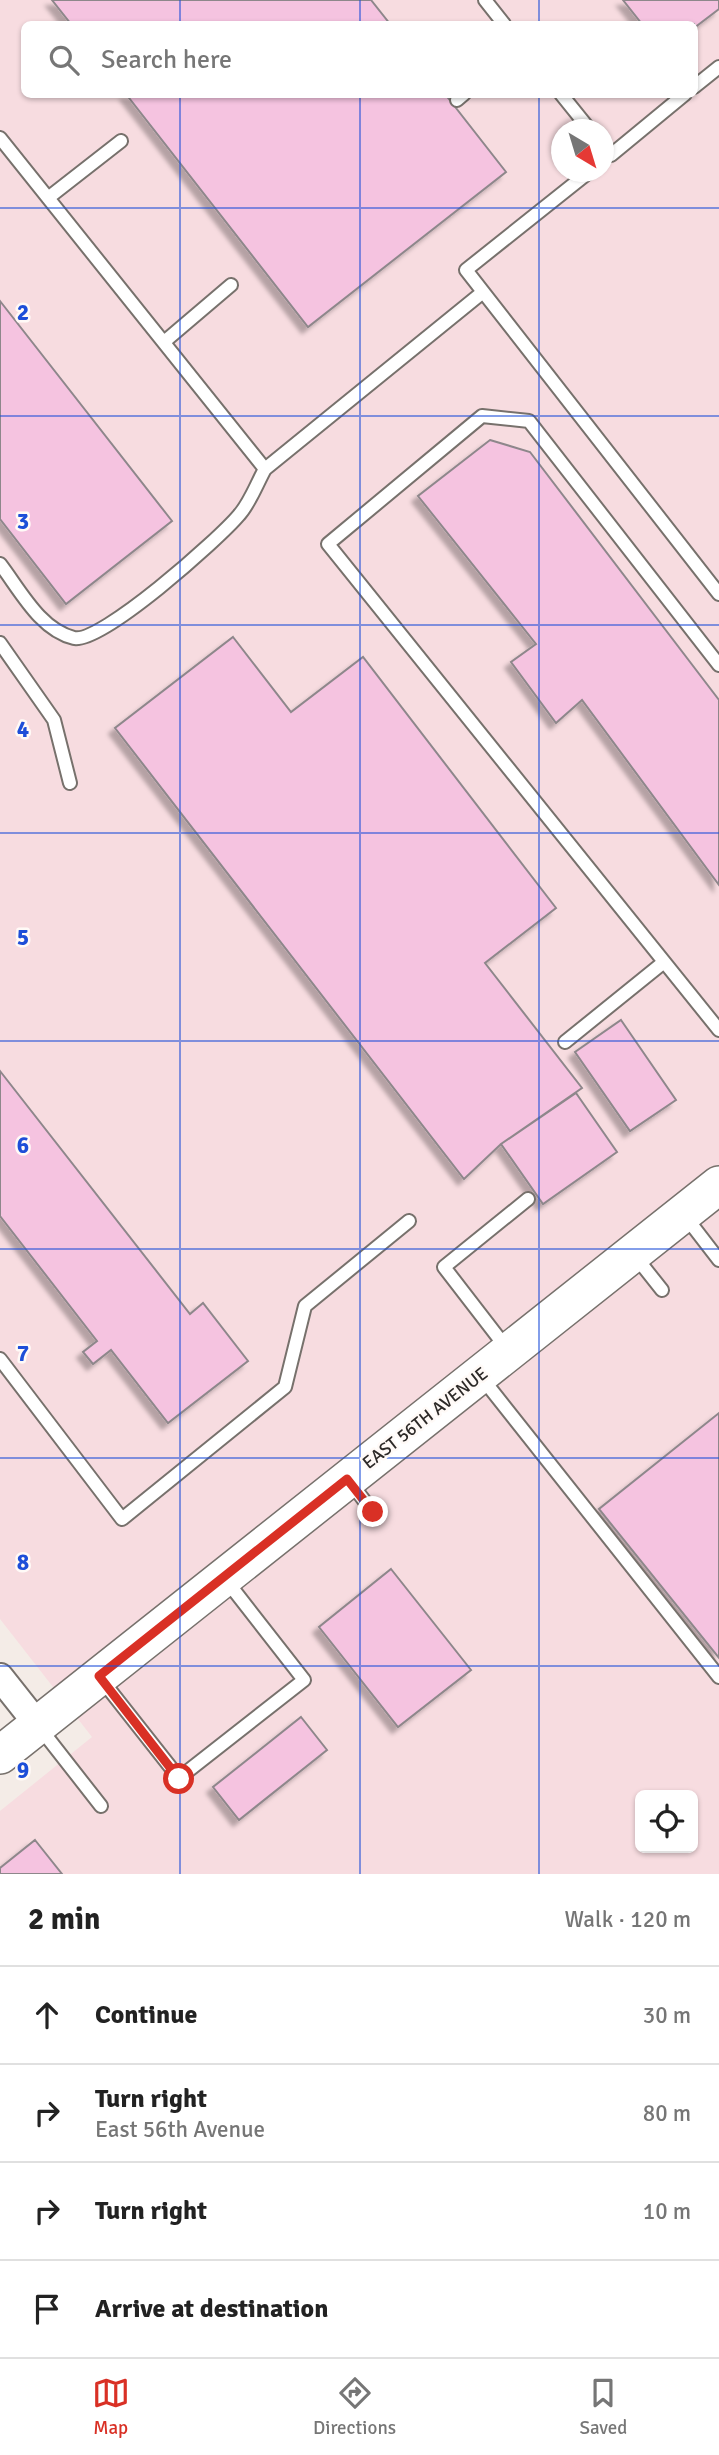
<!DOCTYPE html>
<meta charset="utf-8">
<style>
body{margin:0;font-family:Signika,sans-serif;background:#f6f6f6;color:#222}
.controls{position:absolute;right:21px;bottom:21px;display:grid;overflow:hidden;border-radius:10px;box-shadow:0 2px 5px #0004}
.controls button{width:63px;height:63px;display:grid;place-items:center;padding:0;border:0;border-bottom:2px solid #e0e0e0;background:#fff;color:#222;font:35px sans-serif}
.compass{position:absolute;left:551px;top:119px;width:63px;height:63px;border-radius:50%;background:#fff;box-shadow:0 2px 5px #0004;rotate:142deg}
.stop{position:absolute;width:21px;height:21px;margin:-16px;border:5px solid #d93025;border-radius:50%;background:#fff}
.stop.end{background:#d93025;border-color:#fff;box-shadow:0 2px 7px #0008}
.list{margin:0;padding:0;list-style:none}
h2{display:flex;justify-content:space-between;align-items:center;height:91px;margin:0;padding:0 28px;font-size:30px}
h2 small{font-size:23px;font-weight:400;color:#767676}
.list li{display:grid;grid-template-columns:46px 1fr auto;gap:21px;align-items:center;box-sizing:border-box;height:98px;padding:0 28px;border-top:2px solid #e0e0e0}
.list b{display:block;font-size:26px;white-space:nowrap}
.list p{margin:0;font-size:23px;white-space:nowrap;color:#767676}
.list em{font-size:23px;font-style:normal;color:#767676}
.icon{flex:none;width:38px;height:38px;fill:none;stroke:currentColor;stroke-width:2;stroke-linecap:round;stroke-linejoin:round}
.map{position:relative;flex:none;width:719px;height:1874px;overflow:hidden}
.search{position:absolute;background:#fff;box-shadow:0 2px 5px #0004;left:21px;right:21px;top:21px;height:77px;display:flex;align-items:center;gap:18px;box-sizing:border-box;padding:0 24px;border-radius:10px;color:#767676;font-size:26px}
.sheet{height:483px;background:#fff}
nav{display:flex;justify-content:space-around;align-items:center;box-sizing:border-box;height:98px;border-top:2px solid #e0e0e0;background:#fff;font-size:19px;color:#767676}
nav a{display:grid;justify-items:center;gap:4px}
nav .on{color:#d93025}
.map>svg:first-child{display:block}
</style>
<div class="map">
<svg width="719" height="1874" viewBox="0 0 719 1874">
<defs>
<filter id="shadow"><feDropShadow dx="-6" dy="6" stdDeviation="2" flood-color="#0004"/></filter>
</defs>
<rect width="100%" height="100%" fill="#f4ece7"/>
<path fill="#f7dce0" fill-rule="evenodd" d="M0,0H719V1874H0V1811L92,1737L0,1619ZM24,24H694V94H24ZM562,130H604V172H562ZM640,1795H693V1848H640Z"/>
<path fill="#f5c3e0" stroke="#8e878b" stroke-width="2" filter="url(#shadow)" d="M52,0H371L390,24H71Z
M623,0H719V9L694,28V24H642Z
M126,94H445L506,172L308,327Z
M0,301L172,521L66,604L0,519Z
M490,440L530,452L719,700V885L582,700L556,723L511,662L536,644L418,496Z
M233,637L291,712L363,657L556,908L485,963L582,1088L501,1144L464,1179L115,728Z
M621,1020L676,1100L630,1131L575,1052Z
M0,1071L190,1314L203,1303L248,1361L168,1423L111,1350L93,1364L83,1352L97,1341L0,1216Z
M576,1093L617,1152L543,1204L501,1144Z
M719,1413V1658L599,1509Z
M391,1569L471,1670L398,1727L319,1627Z
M301,1717L327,1750L239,1820L213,1787Z
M35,1840L62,1874H0V1868Z"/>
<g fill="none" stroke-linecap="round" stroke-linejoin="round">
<defs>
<path id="lane" d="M485,0L504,24
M694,87L719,67
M561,94L590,130
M457,100L464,94
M0,138L265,469L483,292
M611,155L685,94
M589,172L466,270L719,594
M48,198L121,141
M164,342L231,285
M0,564C20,590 40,630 74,638C101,644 219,539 239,515C250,503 257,483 265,469
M0,643L54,720L70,783
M719,665L529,421L482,416L328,544L719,1030
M565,1042L664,962
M685,1216L719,1260
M635,1256L662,1290
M508,1350L444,1267L528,1199
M0,1359L122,1519L285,1387L305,1306L409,1221
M482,1378L719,1677
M350,1482L373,1512
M101,1679L179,1778L304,1680L226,1580
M40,1728L101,1806"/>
<path id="street" d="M0,1677L38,1725"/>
<path id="secondary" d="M0,1755L719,1185"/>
</defs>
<use href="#lane" stroke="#77716c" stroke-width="16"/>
<use href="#street" stroke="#77716c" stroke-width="30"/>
<use href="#secondary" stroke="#77716c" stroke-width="40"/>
<use href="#lane" stroke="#fff" stroke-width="12"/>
<use href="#street" stroke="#fff" stroke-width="26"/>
<use href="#secondary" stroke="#fff" stroke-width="37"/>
</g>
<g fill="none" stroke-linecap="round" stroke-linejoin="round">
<path stroke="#d93025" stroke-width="9" d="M179,1779L99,1676L347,1479L373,1512"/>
</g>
<path fill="none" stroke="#1d4ed8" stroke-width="2" stroke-opacity="0.55" d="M180,0V24M360,0V24M539,0V24M180,94V1874M360,94V1874M539,94V1874M0,208H719M0,416H719M0,625H719M0,833H719M0,1041H719M0,1249H719M0,1458H719M0,1666H719"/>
<g text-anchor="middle" stroke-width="5" stroke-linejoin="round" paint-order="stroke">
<g font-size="18" fill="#2d2a28" stroke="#fffaf7">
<text transform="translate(425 1418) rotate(-38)" y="6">EAST 56TH AVENUE</text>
</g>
</g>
<g font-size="23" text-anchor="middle" font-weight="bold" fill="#1d4ed8" stroke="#fffaf7" stroke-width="5" stroke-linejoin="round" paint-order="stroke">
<text x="23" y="320">2</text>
<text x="23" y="529">3</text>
<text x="23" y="737">4</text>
<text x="23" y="945">5</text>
<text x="23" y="1153">6</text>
<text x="23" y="1361">7</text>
<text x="23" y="1570">8</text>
<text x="23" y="1778">9</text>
</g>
</svg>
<div class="controls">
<button><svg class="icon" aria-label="locate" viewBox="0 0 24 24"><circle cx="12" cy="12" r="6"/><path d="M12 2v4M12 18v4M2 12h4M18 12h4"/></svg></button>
</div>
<svg class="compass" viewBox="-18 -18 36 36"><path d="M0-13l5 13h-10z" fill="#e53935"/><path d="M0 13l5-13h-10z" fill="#767676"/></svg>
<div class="stop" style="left:179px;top:1779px"></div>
<div class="stop end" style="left:373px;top:1512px"></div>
<div class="search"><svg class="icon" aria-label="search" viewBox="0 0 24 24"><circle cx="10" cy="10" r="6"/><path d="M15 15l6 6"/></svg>Search here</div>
</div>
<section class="sheet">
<h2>2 min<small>Walk · 120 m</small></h2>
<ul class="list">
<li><svg class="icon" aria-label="ahead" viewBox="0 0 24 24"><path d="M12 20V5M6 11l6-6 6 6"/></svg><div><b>Continue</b></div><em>30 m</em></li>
<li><svg class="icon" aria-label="right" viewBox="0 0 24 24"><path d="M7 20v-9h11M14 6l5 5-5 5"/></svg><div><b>Turn right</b><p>East 56th Avenue</p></div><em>80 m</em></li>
<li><svg class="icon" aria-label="right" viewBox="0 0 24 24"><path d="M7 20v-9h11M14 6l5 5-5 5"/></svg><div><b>Turn right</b></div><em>10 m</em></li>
<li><svg class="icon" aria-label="arrive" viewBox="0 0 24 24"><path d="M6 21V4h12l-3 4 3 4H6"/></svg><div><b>Arrive at destination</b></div></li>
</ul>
</section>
<nav>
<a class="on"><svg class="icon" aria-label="map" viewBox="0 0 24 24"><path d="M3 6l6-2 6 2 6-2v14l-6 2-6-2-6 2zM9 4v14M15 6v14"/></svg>Map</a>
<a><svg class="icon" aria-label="directions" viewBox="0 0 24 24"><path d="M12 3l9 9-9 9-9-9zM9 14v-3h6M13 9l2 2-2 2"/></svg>Directions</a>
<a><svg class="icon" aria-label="saved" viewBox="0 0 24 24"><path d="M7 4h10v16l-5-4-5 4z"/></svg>Saved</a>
</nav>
